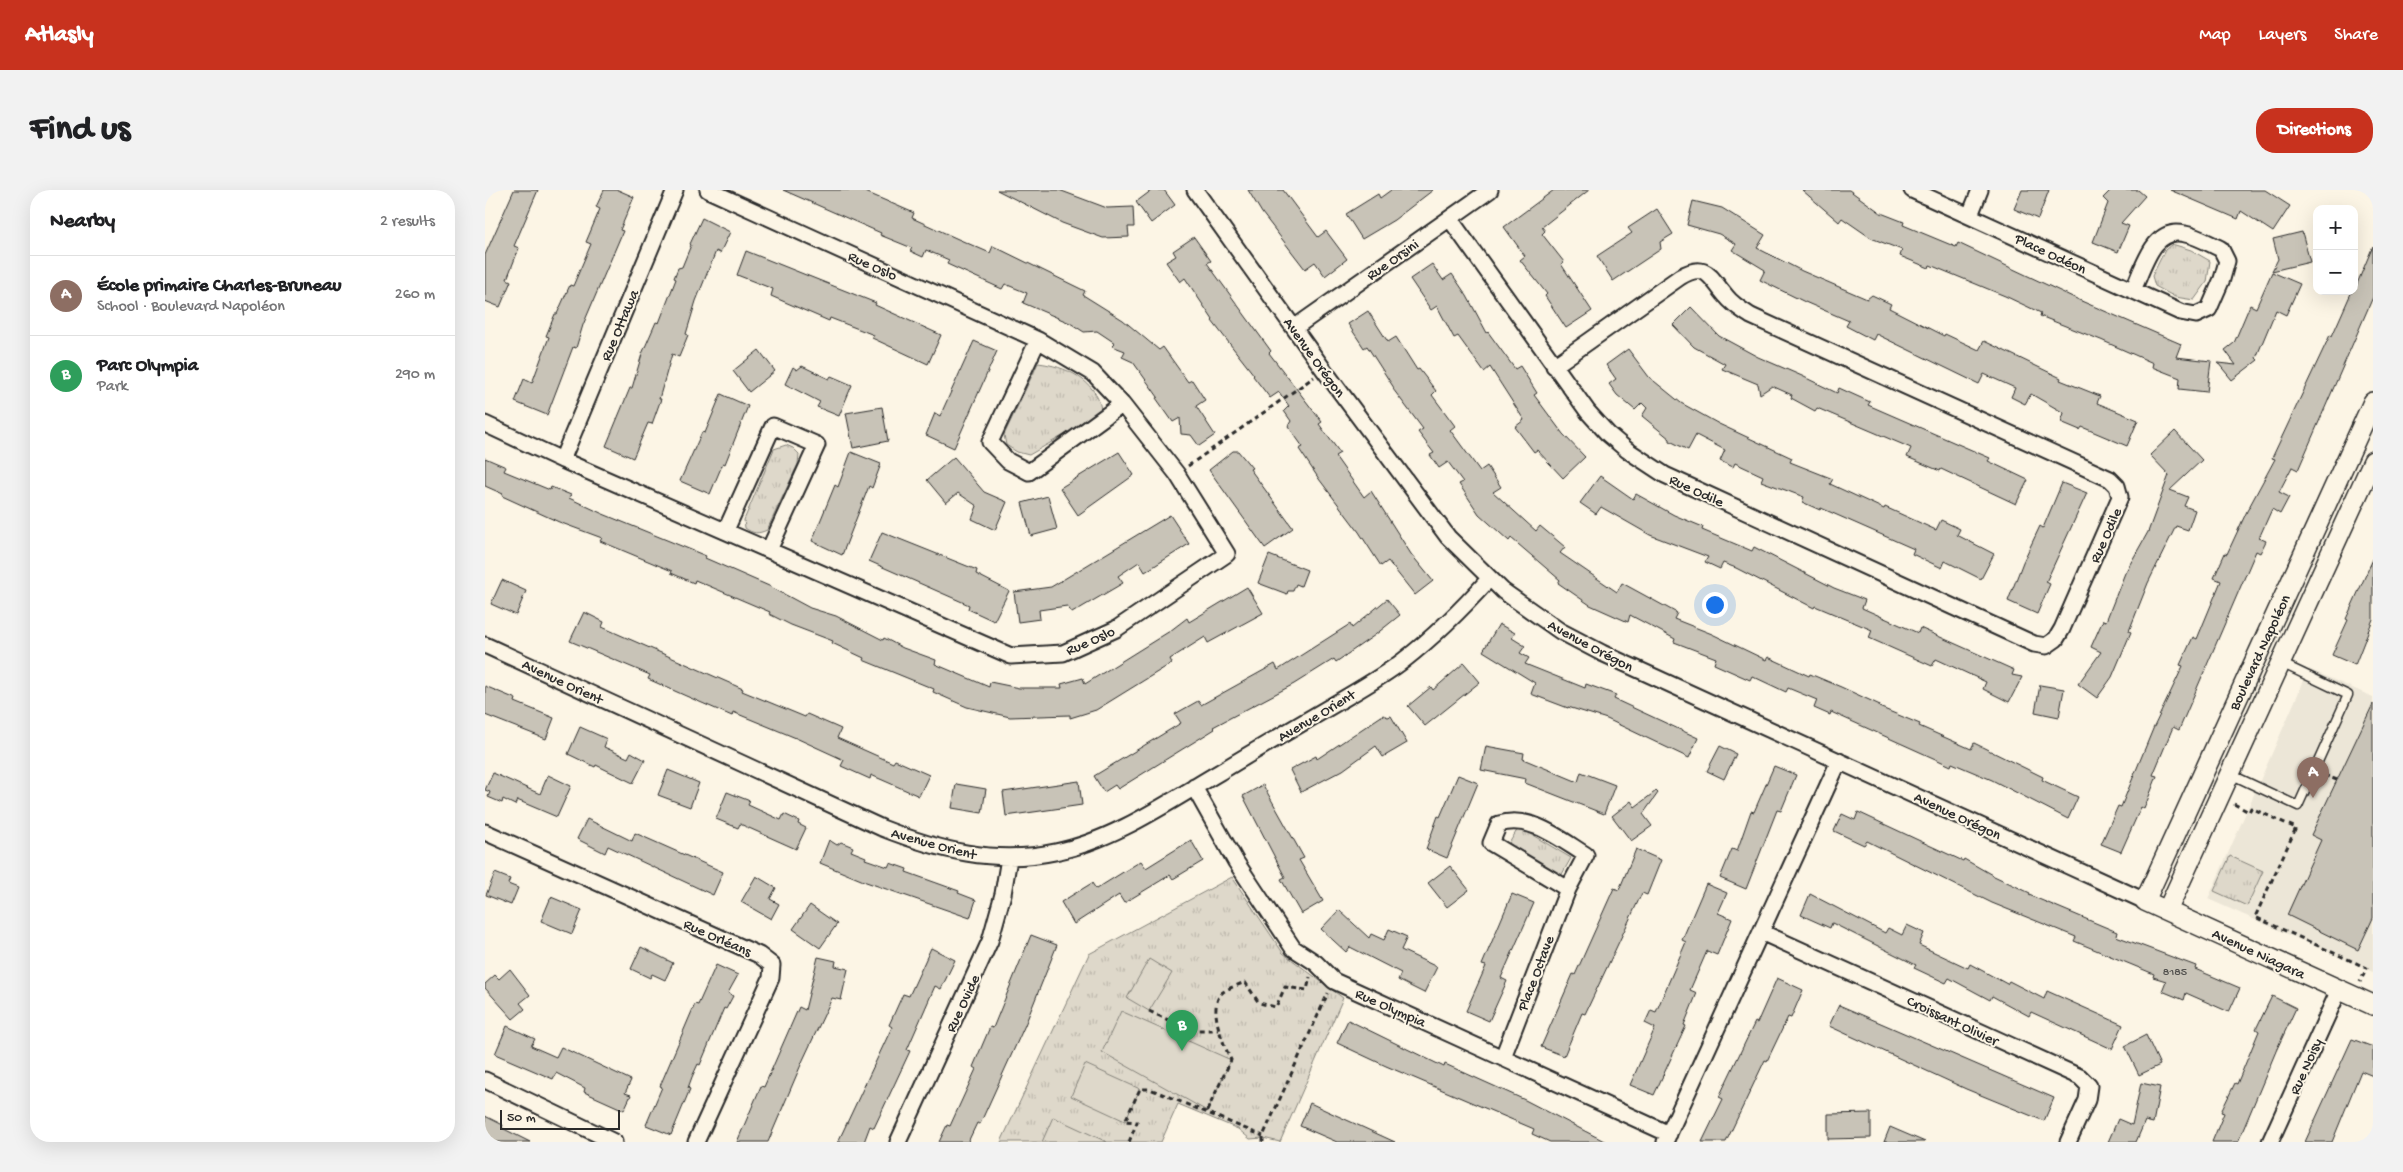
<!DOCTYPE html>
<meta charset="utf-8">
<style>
body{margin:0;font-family:"Gochi Hand",sans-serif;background:#f2f2f2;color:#202124}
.controls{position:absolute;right:15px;top:15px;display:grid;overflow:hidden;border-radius:10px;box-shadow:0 5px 20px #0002}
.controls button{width:45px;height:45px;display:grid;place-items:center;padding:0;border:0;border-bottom:1px solid #e0e0e0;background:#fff;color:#202124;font:25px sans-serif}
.scale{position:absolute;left:15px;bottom:12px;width:120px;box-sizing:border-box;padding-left:5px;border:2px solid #2b2b2b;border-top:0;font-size:14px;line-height:18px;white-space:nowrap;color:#2b2b2b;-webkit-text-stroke:4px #fcf5e5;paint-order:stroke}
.you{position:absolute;left:1229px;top:414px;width:18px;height:18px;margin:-12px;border:4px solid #fff;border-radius:50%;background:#1a73e8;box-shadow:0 0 0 8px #1a73e833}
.badge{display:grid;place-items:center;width:32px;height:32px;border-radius:50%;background:#c8321e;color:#fff;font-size:16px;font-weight:700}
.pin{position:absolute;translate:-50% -41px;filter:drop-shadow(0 1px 2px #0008)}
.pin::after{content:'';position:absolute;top:26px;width:18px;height:15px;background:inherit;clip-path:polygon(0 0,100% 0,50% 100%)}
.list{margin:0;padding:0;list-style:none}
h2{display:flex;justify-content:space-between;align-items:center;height:65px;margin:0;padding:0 20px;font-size:21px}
h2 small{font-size:16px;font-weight:400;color:#757577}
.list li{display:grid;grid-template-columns:32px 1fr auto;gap:15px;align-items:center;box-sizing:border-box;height:80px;padding:0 20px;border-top:1px solid #e0e0e0}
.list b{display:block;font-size:19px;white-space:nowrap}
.list p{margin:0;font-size:16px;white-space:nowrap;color:#757577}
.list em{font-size:16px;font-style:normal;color:#757577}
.map{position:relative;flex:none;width:1888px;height:952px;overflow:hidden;border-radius:20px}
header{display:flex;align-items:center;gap:30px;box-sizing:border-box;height:70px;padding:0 25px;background:#c8321e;color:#fff}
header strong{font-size:24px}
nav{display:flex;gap:28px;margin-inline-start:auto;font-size:18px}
.intro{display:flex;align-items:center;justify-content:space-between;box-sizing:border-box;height:120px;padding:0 30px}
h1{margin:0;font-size:35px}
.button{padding:12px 22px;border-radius:20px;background:#c8321e;color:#fff;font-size:18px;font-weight:700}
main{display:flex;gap:30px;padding:0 30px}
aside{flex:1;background:#fff;border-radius:20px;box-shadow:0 5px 20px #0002}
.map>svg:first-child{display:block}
</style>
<header>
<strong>Atlasly</strong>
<nav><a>Map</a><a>Layers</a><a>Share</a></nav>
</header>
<div class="intro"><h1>Find us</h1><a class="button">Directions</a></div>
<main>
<aside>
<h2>Nearby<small>2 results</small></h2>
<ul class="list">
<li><span class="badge" style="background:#8d6e63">A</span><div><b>École primaire Charles-Bruneau</b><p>School · Boulevard Napoléon</p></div><em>260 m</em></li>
<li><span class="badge" style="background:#2e9e5b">B</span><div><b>Parc Olympia</b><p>Park</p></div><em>290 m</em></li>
</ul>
</aside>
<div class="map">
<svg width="1888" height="952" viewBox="0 0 1888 952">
<defs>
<pattern id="grass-tufts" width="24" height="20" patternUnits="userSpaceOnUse" patternTransform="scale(1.25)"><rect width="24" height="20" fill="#ded8ca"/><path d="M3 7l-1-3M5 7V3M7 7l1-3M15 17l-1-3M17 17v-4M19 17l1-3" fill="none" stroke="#bfbaae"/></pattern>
</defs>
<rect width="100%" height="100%" fill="#fcf5e5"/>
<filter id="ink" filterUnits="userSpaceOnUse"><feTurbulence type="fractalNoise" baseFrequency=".02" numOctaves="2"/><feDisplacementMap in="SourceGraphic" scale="10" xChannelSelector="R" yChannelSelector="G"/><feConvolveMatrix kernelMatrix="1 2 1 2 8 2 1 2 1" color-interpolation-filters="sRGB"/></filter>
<g filter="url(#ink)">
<path fill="#ece6d7" d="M1824,479L1888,507V782L1723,709Z"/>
<path fill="url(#grass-tufts)" stroke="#84827a" d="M1687,54L1706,60L1725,71L1722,92L1709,110L1690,107L1670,96L1667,86L1680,60Z
M553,173C580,176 611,190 616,219L607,229L544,265L532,262L521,255L519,245Z
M301,255L308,258L314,264L313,274L282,340C273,344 268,344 260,338L259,330L289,259Z
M1034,637L1086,668L1076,686L1023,655Z
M1745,666L1778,681L1762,716L1729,701Z
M747,687L798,763L858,808L795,952L778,948L765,949L753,939L693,914L676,952H516L604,764Z"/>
<path fill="#ded8ca" stroke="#84827a" d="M664,769L687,783L664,821L642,808Z
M636,821L746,870L722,921L617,862Z
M600,874L655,899L640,931L586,906Z
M568,927L622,952H557Z"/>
<path fill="#c8c3b7" stroke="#2b2b2b" d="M29,0H53L29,56L34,58L22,89L26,91L15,117L0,111V65Z
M119,0H133L149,7L135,40L138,41L98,135L91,158L88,157L62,225L30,212L39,189L47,193L64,147L61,146L70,124H72L85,95L88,96L106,54L101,52L115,19L111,17Z
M298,0H376L429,23L427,28L473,49L505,63L508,56L600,101L598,105L638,130L674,160L678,157L703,192L707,190L720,210L711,216L730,245L714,256L706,245L696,244L695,228L688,232L671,208L673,207L648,172L637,167L640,161L627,156L630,153L612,141L599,142L585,133L538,113L542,103L520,94L517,99L462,74L464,70L441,60L438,67L425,61L427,58L395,45L396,43Z
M512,0H574L622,18L648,17L649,37H643L644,47L618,48L577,33Z
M667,0H679L690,15L666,33L651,12Z
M763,0H798L833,47L841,41L862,69L840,86L830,72L820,79L777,23Z
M906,0H948L909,30L877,49L861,24L893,4L895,8Z
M1069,0H1104L1057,37L1060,41L1057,44L1079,72L1076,74L1107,121L1081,138L1060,106L1062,104L1035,70L1040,66L1019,37Z
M1317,0H1364L1396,23L1419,32L1418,35L1471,57L1473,53L1594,110L1696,154L1691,167L1726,171L1722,202L1694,199L1695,188L1667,177L1668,173L1616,150L1555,126L1556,123L1520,106L1445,75L1444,78L1415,66L1417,60L1386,48L1357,28L1354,32Z
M1537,0H1564L1553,29L1529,19Z
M1626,0H1653L1660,6L1636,33L1644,36L1633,62L1608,52L1623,13L1618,8Z
M1685,0H1780L1805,16L1788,42L1756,21L1753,29Z
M1208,11L1237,18L1280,45L1272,58L1317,81L1382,109L1387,105L1406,114L1404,118L1459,146L1460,144L1494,160L1499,151L1576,188L1575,190L1615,206L1612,213L1653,230L1642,256L1597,237L1595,240L1576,232L1579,223L1546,204L1540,214L1526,207L1530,198L1499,184L1494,194L1391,144L1388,150L1361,136L1364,131L1320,112L1275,90L1280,80L1247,60L1251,54L1234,44L1202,35Z
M1172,19L1188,44L1175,52L1176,59L1128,91L1112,66L1147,43L1143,38Z
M217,28L245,42L235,63L231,61L211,111L201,144L203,145L194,167L187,164L174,209H176L167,234L163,233L148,268L121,256L145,198H147L157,164L171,132L174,133L191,89L189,88L193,78L197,77L206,55L205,54Z
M1817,42L1825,72L1787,81L1793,69L1788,49Z
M709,47L726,71L722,73L786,161L784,163L837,232L834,234L855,263L850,266L879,307L886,301L926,364L948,391L930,405L903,371L896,376L874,342L834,289L814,259L818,257L803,236L806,231L799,221L804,216L794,202L785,208L768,186L769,185L727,131L728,130L700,88L695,92L681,72L691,66L688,61Z
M1888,56V107L1813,280L1807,277L1794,302L1804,307L1795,324L1787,319L1774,348L1781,351L1775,363L1771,361L1694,540L1688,537L1668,585L1672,586L1659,619L1656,617L1636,662L1616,654L1633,616L1636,617L1668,539L1698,476L1695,475L1708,447L1712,449L1736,391L1729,388L1740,363L1742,364L1762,321L1790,269L1787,268L1845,145L1847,146L1867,101H1869Z
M261,61L391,113L390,115L456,145L443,174L387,148L389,145L345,128L344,131L286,106L288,99L252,85Z
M947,74L958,90L967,84L982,106L1002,143L1003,142L1030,179L1035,176L1052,203L1049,205L1078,244L1100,267L1078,288L1052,260L1049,262L1030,237L1039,230L1005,177L999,182L973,146L969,148L952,116L946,120L925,89Z
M1787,82L1815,94L1801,125L1791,120L1771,168L1773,170L1747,190L1733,173L1751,175L1740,160L1749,153L1765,115L1771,118Z
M1206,117L1234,146L1273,167L1317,186L1352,203L1354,198L1385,212L1383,215L1505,268L1503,271L1543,290L1531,314L1456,279L1455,281L1422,267L1426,258L1332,218L1330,221L1306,208L1307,205L1287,196L1275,204L1273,194L1237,179L1240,174L1209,157L1188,135Z
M883,121L903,152L911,147L932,180L934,179L951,201L947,205L970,236L965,240L995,281L1002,276L1016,297L1008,302L1051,341L1055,336L1080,357L1075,363L1132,402L1137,393L1192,423L1189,429L1227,444L1281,470L1283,467L1324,486L1325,484L1356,497L1395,515L1394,517L1435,534L1434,536L1486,559L1489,553L1558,587L1557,590L1593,607L1583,629L1507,590L1467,573L1466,576L1346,522L1345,525L1329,518L1332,510L1303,498L1301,502L1267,486L1265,490L1229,474L1231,468L1189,452L1190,449L1145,425L1143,432L1105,415L1073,393L1075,390L1026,348L1024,351L994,324L974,294L978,292L963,272L954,278L945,265L949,263L933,242L938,239L908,199L909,198L882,156L879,158L863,134Z
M489,151L512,161L469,258L441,245L450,223L455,226Z
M1143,159L1164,187L1196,213L1234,234L1307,268L1305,272L1348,289L1345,294L1399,319L1400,317L1451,340L1456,330L1475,339L1472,345L1509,364L1496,389L1460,371L1457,378L1427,364L1429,359L1336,318L1335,320L1317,312L1319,307L1276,291L1278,286L1250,273L1248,277L1235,271L1240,260L1211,245L1203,260L1185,251V249L1157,226L1162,218L1157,213L1150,220L1132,205L1124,194L1131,189L1121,175Z
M274,160L290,181L264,202L248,181Z
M317,176L344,189L346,186L367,195L354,226L332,217L335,212L300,194L308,177L312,180Z
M236,204L263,216L240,274L238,273L225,304L195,291L217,242L220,243Z
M397,217L403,251L368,258L361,223Z
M1690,241L1717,270L1685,300L1703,307L1699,316L1710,320L1703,340L1691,336L1663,393L1644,441L1646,442L1627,487L1612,508L1593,494L1616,462L1606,457L1618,430L1621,431L1640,383L1663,342L1684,285L1665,265Z
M748,261H753L767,278L765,279L808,338L780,358L724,280Z
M366,262L396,274L387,298L384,296L357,365L327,351L350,295L353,297Z
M634,262L649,285L593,325L575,298Z
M469,267L499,302L522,312L510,340L487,329L492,316L473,303L461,313L442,290Z
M0,268L21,277L19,281L65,300L66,297L86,305L84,308L118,324L221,366L220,368L284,396L325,418L351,426L398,450L399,448L418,458L451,470L450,474L504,497L505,492L534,498H577L576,494L598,488L600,494L685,441L702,428L704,432L762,397L778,423L723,453L720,447L685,469L687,473L611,520L585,528V525L525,527L482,517L448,502L449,499L378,470L379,468L347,453L348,451L306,435L284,424L285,422L210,390L209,393L186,383L187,381L115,351L117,348L74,332L17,306L18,304L0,296Z
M1115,286L1148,309L1151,304L1189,325L1218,337L1217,340L1267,361L1269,357L1349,398L1380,410L1377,418L1433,443L1435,438L1529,480L1527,485L1537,487L1524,512L1498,499L1501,492L1451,469L1447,476L1384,448L1387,440L1330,416L1329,418L1251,378L1238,373L1235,379L1220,372L1223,367L1165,345L1116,317L1111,324L1095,313Z
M1577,293L1602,303L1561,392L1565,394L1552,424L1523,411L1538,372L1555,336L1558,338Z
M563,306L572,339L546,346L537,313Z
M685,325L704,354L660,382L654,372L633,386L638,393L587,423L582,416L554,420L555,429L533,432L529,402L566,397Z
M397,342L492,380L491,384L524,401L509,431L483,419L484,415L384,371Z
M784,365L822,380L816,396L811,394L808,401H803L802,404L773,393Z
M1888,369V429L1870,475L1847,465L1863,430L1861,429Z
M17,390L41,401L31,425L6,414Z
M902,409L915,425L890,445L851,472L849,469L809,494L728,537L730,539L633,599L630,595L619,602L609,586L696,533L690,524L713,511L716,515L790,474L793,480L865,434L867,438Z
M99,422L119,432L117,437L258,499L257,501L320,527L322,524L356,539L352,548L408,573L410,570L444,585L434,606L386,585L385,589L356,576L359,570L311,548L248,522L247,526L201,506L163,489L165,485L85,451Z
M1014,434L1030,443L1027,448L1040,456L1035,463L1044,468L1040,474L1100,498L1101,494L1131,505L1129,509L1213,548L1204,568L1122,529L1083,517V518L1046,504L1050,493L998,461Z
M979,473L995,492L940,536L923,516L946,497L948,500Z
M1555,495L1579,499L1574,527L1550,522Z
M0,496L31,509L30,512L69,528L61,549L0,525Z
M1888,514V728L1873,760L1802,725L1836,650L1826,645Z
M898,525L903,527L906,526L922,553L898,567L891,556L858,580L816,602L805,580L831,566L832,569Z
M95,537L122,549L119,557L143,568L146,562L160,570L148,593L111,575L110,577L83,564Z
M1001,556L1039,563L1038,569L1093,592L1096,582L1130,595L1119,624L1040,593L1041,589L996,580Z
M1235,556L1251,564L1239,589L1222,581Z
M1289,576L1311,585L1296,621L1292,620L1261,699L1235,688L1247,659L1252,661L1266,621L1269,622Z
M183,580L214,593L205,617L173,605Z
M8,583L55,604L63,585L86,596L72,627L32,610L30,615L18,609L17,613L3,607L5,602L0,600Z
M973,585L993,593L962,668L941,659L953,626L955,627Z
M594,591L597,615L521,626L518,602Z
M471,594L501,599L497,623L467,618Z
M778,595L819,668L814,670L838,711L816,724L796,689L800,687L758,606Z
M1171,601L1173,603L1158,624L1167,636L1146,651L1127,626L1146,611L1150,617Z
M242,602L265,611L263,615L296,630L299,624L314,631L313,634L321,638L311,659L255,634L253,638L231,629Z
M1373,622L1478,671L1479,669L1509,686L1545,703L1544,705L1632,742L1631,746L1711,776L1710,779L1755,798L1744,822L1701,803L1699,810L1677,801L1681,791L1668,787L1669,784L1589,751L1591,747L1507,713L1382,651L1379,655L1349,641L1357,624L1370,630Z
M102,629L147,651L150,643L238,682L228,705L123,656L120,663L92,649Z
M344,650L352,655L356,652L368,657L366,661L381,667L380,669L403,677L405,673L422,679L421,682L474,701L473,703L491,710L485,728L381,692L335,673Z
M706,650L718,671L688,689L685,685L639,713L634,705L589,734L576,712L607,693L611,699L656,671L661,678Z
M1151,659L1176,670L1162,705L1157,703L1100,824L1097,823L1079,866L1056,857L1088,784L1090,785L1129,698L1134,700Z
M965,676L984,700L962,717L943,693Z
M10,683L25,689L23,694L33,698L26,715L1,705Z
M271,686L291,698L285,709L294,714L286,729L256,712Z
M1221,694L1242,703L1233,723L1247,729L1232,765L1222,761L1205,800L1212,803L1199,835L1201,836L1169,905L1145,895L1170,838L1160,833L1166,820L1171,822L1201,752L1197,750Z
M1027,704L1049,713L1016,788L1022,791L1004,831L981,821L1001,776L997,775Z
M1325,704L1400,743L1403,738L1417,745L1422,735L1439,743L1434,755L1483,778L1485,774L1522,794L1524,791L1559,809L1562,801L1638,835L1627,859L1546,822L1544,826L1507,806L1505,810L1464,788L1461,793L1429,778L1431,775L1347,733L1345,738L1316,725Z
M66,707L97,720L87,744L56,731Z
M325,715L352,734L335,758L308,739Z
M854,720L884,748L886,744L899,750L904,739L922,747L916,760L952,777L939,803L913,790L916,783L865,757L861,762L836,739Z
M546,745L572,755L540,835L495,934L492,933L483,952H454L462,935L465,936L491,879L488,877L505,837L508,838Z
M156,757L188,773L180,790L167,784L165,788L146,779Z
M446,758L470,770L456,799L450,796L422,860L425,861L389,938L385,936L379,952H353L407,837L404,835L418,804L424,806Z
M333,767L351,771L350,776L363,779L356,810L347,808L318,870L283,952H252L276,896L279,897L314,817L320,820Z
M231,775L253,785L243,803L248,806L241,819L239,818L215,875L213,874L207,887L203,898L205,899L186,945L161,935L177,897L175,896L210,814L213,815Z
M25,779L45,805L35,813L40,819L28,829L0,798V794L10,785L14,789Z
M1292,788L1318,800L1306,828L1303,827L1282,871L1280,870L1241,952H1217L1238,909L1234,907L1243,888L1270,832L1272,833Z
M1787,806L1811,818L1791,861L1753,952H1727L1739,923L1736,922L1750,893L1752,894L1774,841L1771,839Z
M1354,815L1569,908L1559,931L1481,899L1344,836Z
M863,830L959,877L960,874L1040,910L1121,952H1065L1047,944L1049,939L901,876L852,853Z
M22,836L50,849L46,856L71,867L76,857L146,890L140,903L146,905L139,920L99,902L100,898L71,883L68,889L10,864Z
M1661,845L1675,875L1654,885L1640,856Z
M1867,849L1888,857V886L1876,881L1847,952H1820Z
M1656,893L1675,897L1668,933L1660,931L1651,952H1623L1633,929L1647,935Z
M825,913L842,921L910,952H852L815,936Z
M1386,923V948L1343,949V924Z
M0,926L18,935L17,938L45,952H0Z
M1405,937L1440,952H1399Z"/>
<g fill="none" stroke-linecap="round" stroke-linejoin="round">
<defs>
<path id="service" d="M1745,584L1813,616L1863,505L1796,473"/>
<path id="minor" d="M710,0L839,180L963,347L1018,401L1075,441L1117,463L1660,711
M1427,0L1695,122L1711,125L1724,119L1737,89L1742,71L1736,59C1725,54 1712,46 1700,44C1668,36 1659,77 1648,100
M1485,25L1495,0
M965,29L1103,222L1123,244L1142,260L1180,285L1549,454L1561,456L1571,449L1577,439L1635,307L1632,296L1625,289L1266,126C1257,120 1248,115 1241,106C1225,88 1222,71 1195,87L1069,176
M809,138L1005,0
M553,150L505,252L523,271L544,282L637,214
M0,234L77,270L526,466L578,463L631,439L742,364L692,284L637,214L608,183L553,150L223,0
M77,270L190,0
M241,340L288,236L332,255L284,360
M0,455L397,638C453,660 510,675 570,662C628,651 685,611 735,582C771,560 807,539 843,518C868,503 896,488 919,470C950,446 978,418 1004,389
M709,597L751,672L808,758L831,773L849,791L1184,944
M0,642L274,765L287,775L286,788L211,952
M1276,742L1595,887L1604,896L1602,910L1583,952
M1018,867L1083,699L1101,665C1075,649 1046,624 1014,634L1006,653L1083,699
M0,890L129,952
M413,952L505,751L518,704L524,668
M1180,952L1354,571
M1785,952L1854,800"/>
<path id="tertiary" d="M1888,212L1660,711L1888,815
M1682,721L1888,271"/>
</defs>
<use href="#service" stroke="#2b2b2b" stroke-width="11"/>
<use href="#minor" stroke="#2b2b2b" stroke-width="19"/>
<use href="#tertiary" stroke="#2b2b2b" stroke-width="22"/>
<path stroke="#2b2b2b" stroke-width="3" stroke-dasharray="5 4" stroke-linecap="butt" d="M703,276L829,187
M1839,585L1852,590
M1749,614L1764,622L1766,618L1811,638L1770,727L1882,778L1875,792
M664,821L704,840H733
M722,921L746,870C739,855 721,816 738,802C744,798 753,795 760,792L774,813L791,817L800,797L822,800L825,787
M644,952L652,932L640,931L655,899H665L778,946
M778,952V946L843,803"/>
<use href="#service" stroke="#fcf5e5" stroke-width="8"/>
<use href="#minor" stroke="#fcf5e5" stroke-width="15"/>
<use href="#tertiary" stroke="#fcf5e5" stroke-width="19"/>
</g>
</g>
<g text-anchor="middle" stroke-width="4" stroke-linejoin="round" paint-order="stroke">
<g font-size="12" fill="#52514e">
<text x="1690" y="785">8185</text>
</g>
<g font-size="15" fill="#2b2b2b" stroke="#fcf5e5">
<text transform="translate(1566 63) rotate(25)" y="5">Place Odéon</text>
<text transform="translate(907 69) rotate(-35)" y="5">Rue Orsini</text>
<text transform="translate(388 75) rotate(24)" y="5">Rue Oslo</text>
<text transform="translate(134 135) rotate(-67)" y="5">Rue Ottawa</text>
<text transform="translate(830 167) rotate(54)" y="5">Avenue Orégon</text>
<text transform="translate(1212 300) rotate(25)" y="5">Rue Odile</text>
<text transform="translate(1620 345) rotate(-66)" y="5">Rue Odile</text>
<text transform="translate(605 450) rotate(-24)" y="5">Rue Oslo</text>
<text transform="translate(1106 455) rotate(28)" y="5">Avenue Orégon</text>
<text transform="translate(1774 462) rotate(-65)" y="5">Boulevard Napoléon</text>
<text transform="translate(78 491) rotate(25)" y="5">Avenue Orient</text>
<text transform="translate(831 525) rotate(-31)" y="5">Avenue Orient</text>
<text transform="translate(1473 625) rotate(25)" y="5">Avenue Orégon</text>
<text transform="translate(449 653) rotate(15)" y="5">Avenue Orient</text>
<text transform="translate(233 747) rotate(24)" y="5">Rue Orléans</text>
<text transform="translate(1774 763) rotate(25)" y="5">Avenue Niagara</text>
<text transform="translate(1050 783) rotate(-69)" y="5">Place Octave</text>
<text transform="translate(477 813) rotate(-65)" y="5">Rue Ovide</text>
<text transform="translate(906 817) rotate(24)" y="5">Rue Olympia</text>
<text transform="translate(1468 830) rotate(25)" y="5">Croissant Olivier</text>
<text transform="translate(1820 876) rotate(-66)" y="5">Rue Noisy</text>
</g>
</g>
</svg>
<div class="controls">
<button>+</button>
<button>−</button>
</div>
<div class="scale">50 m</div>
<div class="you"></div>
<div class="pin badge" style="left:1828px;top:608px;background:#8d6e63">A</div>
<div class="pin badge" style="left:697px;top:861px;background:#2e9e5b">B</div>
</div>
</main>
